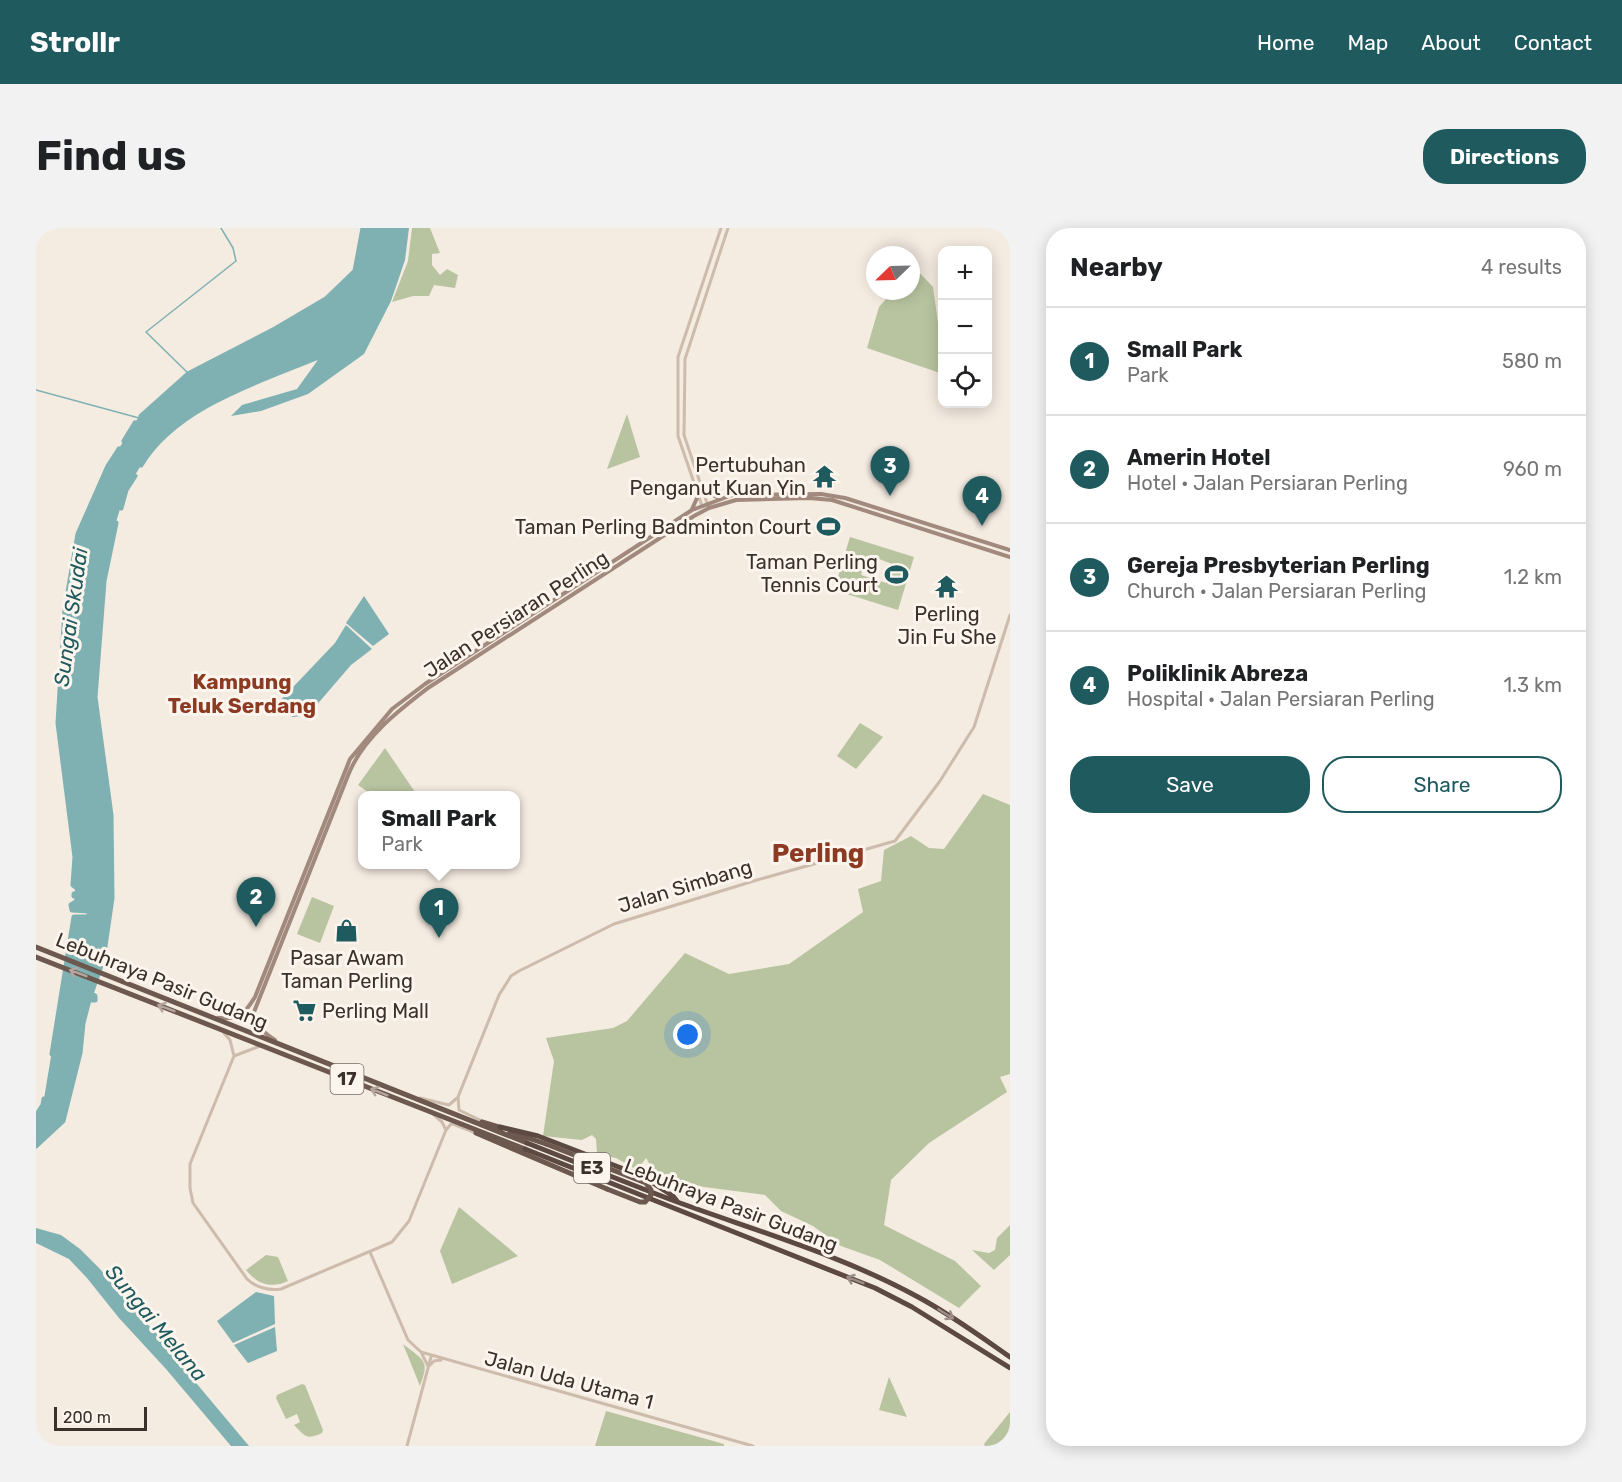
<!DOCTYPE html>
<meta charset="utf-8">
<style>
body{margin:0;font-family:Rubik,sans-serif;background:#f2f2f2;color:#202124}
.controls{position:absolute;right:18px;top:18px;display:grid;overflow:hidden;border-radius:12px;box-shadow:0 3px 15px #0003}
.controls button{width:54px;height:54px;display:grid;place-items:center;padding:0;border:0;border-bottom:2px solid #e0e0e0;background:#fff;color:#202124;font:30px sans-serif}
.compass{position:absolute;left:830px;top:18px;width:54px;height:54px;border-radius:50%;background:#fff;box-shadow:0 3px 15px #0003;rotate:247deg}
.scale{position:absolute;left:18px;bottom:15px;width:93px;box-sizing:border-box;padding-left:6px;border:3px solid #3b302b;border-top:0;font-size:16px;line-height:21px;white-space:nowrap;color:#3b302b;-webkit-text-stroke:4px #fbf5ee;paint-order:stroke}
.you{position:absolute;left:652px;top:807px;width:21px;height:21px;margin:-15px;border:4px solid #fff;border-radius:50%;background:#1a73e8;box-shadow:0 0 0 9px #1a73e833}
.badge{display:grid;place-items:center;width:39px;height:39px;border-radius:50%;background:#1f5a5e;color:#fff;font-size:20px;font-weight:700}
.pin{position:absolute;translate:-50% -50px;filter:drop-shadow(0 2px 3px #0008)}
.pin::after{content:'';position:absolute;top:32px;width:21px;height:18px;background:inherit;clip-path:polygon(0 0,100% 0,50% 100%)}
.popup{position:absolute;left:322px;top:563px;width:162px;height:78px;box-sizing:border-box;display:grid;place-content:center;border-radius:12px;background:#fff;filter:drop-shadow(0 2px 4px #0005);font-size:20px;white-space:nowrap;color:#757577}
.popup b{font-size:22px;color:#202124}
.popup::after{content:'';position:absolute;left:50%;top:100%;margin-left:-12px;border:12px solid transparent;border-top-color:#fff}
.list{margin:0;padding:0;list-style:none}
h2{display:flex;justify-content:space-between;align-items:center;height:78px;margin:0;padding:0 24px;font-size:26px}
h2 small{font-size:20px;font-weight:400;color:#757577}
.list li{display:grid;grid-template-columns:39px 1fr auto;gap:18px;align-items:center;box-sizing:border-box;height:108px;padding:0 24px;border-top:2px solid #e0e0e0}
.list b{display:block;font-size:22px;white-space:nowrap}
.list p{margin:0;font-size:20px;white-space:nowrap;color:#757577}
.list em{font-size:20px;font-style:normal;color:#757577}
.actions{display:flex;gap:12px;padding:18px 24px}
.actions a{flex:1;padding:14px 0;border:2px solid #1f5a5e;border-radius:24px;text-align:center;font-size:21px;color:#1f5a5e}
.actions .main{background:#1f5a5e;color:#fff}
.icon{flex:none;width:33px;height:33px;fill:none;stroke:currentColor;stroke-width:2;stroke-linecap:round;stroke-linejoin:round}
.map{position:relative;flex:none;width:974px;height:1218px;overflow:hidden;border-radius:24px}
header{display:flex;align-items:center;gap:36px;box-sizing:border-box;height:84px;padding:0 30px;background:#1f5a5e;color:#fff}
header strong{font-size:28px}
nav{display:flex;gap:33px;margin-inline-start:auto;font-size:21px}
.intro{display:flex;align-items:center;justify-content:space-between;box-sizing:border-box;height:144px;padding:0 36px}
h1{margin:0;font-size:42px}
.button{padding:15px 27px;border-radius:24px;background:#1f5a5e;color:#fff;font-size:21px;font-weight:700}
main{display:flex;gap:36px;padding:0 36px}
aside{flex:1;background:#fff;border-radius:24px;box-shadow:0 3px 15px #0003}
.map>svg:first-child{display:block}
</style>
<header>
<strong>Strollr</strong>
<nav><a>Home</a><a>Map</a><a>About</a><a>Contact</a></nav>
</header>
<div class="intro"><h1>Find us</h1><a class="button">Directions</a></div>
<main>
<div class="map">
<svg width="974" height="1218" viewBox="0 0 974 1218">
<rect width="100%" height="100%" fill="#f4ebe1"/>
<path fill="#b8c4a0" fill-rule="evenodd" d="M376,0H394L404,25L396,26V37L404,47L411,41L422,47L419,60L398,57L393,68H377L356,74L372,33Z
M879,40L897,59L906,123L904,145L831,120L843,79L857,63H875V44Z
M591,186L604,229L571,241Z
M814,309L878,329L862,382L798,362ZM830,328L843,331L856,336L850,355L825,347Z
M824,495L847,509L820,541L801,528Z
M349,520L381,567H336L322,557Z
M947,566L974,577V846L964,849L971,864L893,915L855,952L848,997L919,1033L945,1058L923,1080L844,1032L805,1018L777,998L745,983L729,967L668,959L628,949L616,940L610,930L601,942L580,930L561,926L560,911L556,907L546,912L507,908L518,833L510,810L577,800L591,793L649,725L693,746L753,736L827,684L822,661L845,653L848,622L875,608L893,620L908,621Z
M276,669L298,678L284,715L261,706Z
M423,979L482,1028L416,1056L404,1023Z
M974,997V1027L958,1042L936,1022L953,1025L959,1022L961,1010Z
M230,1027L242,1029L252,1053C235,1061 221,1056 210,1042Z
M367,1116C388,1133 394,1131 384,1158Z
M853,1149L871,1189L843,1182Z
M266,1156L269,1157L287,1202L286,1205C270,1212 270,1209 258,1197L264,1194L261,1186L250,1191L240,1170L241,1167Z
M570,1183L688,1216V1218H559Z
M974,1184V1218H949L948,1216Z"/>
<path fill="#7fb0b2" d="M327,0H373L369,32L355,73L328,126L272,166L225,183L195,188L206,177L261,161L284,129L208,160L158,186L125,209L107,234L90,262L79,297L68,353L59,469L75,587L76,670L67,732L55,766L59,768V772H53L47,795L44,825L27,893L0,918V888L7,877L38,689H53V684L36,682L35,677L40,674L42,668H38V666L42,665L41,660L37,657L39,629L22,495L29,382L42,306L72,238L102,190L152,146L239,101L290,71L319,43Z
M328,368L353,406L337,418L310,395Z
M310,397L336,421L315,437L272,487L257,489L239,478L299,415Z
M0,1000L25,1007L44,1021L64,1041L110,1095L133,1117L145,1137L213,1218H195L130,1141L83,1090L51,1050L33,1031L0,1015Z
M220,1064L238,1068L239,1096L197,1115L181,1093Z
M239,1099L241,1123L212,1135L198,1117Z"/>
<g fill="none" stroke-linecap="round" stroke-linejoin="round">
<path stroke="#7fb0b2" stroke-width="1.5" d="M154,147L110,104L200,33L197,20L185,0
M0,162L103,190"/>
<path stroke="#7fb0b2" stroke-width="5" d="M105,188L152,146L239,101L290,71L319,43L327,0
M88,213L99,195
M105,237C140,178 225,153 285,128
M85,280L90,262L99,248
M16,826L38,689H53V683L36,682L35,677L40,674L42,668H38V666L42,665L41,660L37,657L39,629L22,495L29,382L42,306L72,238L83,221
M0,888L7,877L8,871
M0,918L27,893L44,825L47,795L53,772H59V768L55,766L67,732L76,670L75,587L59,469L68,353L80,295"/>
<path stroke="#cdbbac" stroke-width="3" d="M666,278L642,208V129L685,0
M672,278L648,207L649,131L692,0
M188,805L194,812L198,828L154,936V960L157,975L211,1051C219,1059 233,1063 245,1061L356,1014L373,993L410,902L415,896H417L440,905
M198,828L224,818
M384,870L413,877L421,870
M398,887L406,894L410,902
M446,893L423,882L422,869L463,767L475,748L483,743L578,696L721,652L859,613L904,553L938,499L974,387
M334,1024L372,1112L385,1124L717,1218
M386,1126L392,1138
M393,1138L398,1133L405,1132
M371,1218L395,1129"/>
<path stroke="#a18a7d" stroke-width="4" d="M665,257L672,265L683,270
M656,281L662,268
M182,790C204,791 207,788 219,769L314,531L356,481L389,456L656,282L696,267L785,266L809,270L974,322
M239,812C228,805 219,797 218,784L313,545C328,509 362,483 392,460L658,288L673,280L700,272L773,270L796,272L974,329"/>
<path stroke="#6c584f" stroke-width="5" d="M0,719L491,915
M0,729L489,921
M446,894L466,900
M474,904L510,916
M440,905L571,961"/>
<path stroke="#5c4a42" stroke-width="5" d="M464,899L502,908L606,948L637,968L641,973
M491,915C542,935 593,956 644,975C724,1004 807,1028 882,1069C914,1086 944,1108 974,1129
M489,921L839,1060L876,1079L974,1140"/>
<path stroke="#6c584f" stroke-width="5" d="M510,916L610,955L615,962V967L609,974H604L571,961"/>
</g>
<defs><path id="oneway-shaft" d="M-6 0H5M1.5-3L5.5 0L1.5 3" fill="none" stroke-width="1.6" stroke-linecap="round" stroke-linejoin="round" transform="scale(1.5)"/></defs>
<g stroke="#b4a69e">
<use href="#oneway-shaft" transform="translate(42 745) rotate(-159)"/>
<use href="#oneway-shaft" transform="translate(130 780) rotate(-159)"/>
<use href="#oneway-shaft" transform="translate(343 864) rotate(-158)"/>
</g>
<g stroke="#9c8e87">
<use href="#oneway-shaft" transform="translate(819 1052) rotate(-159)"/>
<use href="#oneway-shaft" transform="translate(910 1086) rotate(32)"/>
</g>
<defs>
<symbol id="temple-bare" viewBox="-9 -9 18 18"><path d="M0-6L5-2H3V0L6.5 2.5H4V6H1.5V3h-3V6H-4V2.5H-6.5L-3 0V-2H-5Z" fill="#1f5a5e" stroke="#fbf5ee" stroke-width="2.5" paint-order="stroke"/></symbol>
<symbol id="stadium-bare" viewBox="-9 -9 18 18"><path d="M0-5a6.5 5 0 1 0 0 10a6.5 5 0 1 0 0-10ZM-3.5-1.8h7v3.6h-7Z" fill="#1f5a5e" stroke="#fbf5ee" stroke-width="2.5" paint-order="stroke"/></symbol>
<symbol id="shop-bare" viewBox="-9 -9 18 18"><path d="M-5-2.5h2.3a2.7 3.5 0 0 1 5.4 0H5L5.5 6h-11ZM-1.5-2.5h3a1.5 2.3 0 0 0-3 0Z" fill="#1f5a5e" stroke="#fbf5ee" stroke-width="2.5" paint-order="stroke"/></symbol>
<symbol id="supermarket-bare" viewBox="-9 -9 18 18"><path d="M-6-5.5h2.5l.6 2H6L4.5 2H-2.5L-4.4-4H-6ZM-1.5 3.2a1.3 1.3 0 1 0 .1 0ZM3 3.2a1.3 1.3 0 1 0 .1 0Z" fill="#1f5a5e" stroke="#fbf5ee" stroke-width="2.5" paint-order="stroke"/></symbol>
</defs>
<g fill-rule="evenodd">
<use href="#temple-bare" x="772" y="232" width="33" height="33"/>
<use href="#stadium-bare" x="776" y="282" width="33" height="33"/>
<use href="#stadium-bare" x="844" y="330" width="33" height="33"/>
<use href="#temple-bare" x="894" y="342" width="33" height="33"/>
<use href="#shop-bare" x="294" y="686" width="33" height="33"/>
<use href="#supermarket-bare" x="252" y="766" width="33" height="33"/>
</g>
<g text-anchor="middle" stroke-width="6" stroke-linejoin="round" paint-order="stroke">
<g fill="#fbf5ee" stroke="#756b66" stroke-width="1.5">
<rect x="294.5" y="836" width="33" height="30" rx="4.5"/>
<rect x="538" y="925" width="36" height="30" rx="4.5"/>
</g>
<g font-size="18" font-weight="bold" fill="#3b302b">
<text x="311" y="857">17</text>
<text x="556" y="946">E3</text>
</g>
<g font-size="20" fill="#3b302b" stroke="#fbf5ee" text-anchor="end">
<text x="770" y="244">Pertubuhan<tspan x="770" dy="23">Penganut Kuan Yin</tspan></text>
<text x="775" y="306">Taman Perling Badminton Court</text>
<text x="842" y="341">Taman Perling<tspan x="842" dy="23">Tennis Court</tspan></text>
<text x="911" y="393" text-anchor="middle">Perling<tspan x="911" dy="23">Jin Fu She</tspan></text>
<text x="311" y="737" text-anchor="middle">Pasar Awam<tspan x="311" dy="23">Taman Perling</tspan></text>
<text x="286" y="790" text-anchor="start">Perling Mall</text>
</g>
<g font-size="20" fill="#3b302b" stroke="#fbf5ee">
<text transform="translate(480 386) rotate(-33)" y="7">Jalan Persiaran Perling</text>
<text transform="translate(649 658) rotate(-17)" y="7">Jalan Simbang</text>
<text transform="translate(126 753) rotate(22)" y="7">Lebuhraya Pasir Gudang</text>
<text transform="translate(695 977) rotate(21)" y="7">Lebuhraya Pasir Gudang</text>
<text transform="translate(533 1152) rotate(15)" y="7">Jalan Uda Utama 1</text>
</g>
<g font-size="21" font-style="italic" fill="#1f5a5e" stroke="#fbf5ee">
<text transform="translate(35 389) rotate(-82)" y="7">Sungai Skudai</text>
<text transform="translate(120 1095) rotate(50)" y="7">Sungai Melana</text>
</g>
<g font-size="21" font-weight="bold" fill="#8c3b22" stroke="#fbf5ee">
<text x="206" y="461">Kampung<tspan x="206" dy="24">Teluk Serdang</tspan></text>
</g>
<g font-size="26" font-weight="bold" fill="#8c3b22" stroke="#fbf5ee">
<text x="782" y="634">Perling</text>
</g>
</g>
</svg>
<div class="controls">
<button>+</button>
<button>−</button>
<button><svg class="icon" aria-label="locate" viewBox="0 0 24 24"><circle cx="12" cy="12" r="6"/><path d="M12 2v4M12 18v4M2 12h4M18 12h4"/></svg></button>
</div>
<svg class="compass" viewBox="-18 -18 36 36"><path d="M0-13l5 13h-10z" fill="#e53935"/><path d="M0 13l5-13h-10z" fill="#757577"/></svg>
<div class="scale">200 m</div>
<div class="you"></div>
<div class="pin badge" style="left:403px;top:710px">1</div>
<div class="popup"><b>Small Park</b>Park</div>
<div class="pin badge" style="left:220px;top:699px">2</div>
<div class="pin badge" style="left:854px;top:268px">3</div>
<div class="pin badge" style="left:946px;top:298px">4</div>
</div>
<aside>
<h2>Nearby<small>4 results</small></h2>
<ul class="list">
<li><span class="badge">1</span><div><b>Small Park</b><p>Park</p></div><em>580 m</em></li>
<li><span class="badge">2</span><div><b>Amerin Hotel</b><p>Hotel · Jalan Persiaran Perling</p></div><em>960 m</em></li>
<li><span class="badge">3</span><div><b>Gereja Presbyterian Perling</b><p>Church · Jalan Persiaran Perling</p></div><em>1.2 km</em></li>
<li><span class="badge">4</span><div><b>Poliklinik Abreza</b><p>Hospital · Jalan Persiaran Perling</p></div><em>1.3 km</em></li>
</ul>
<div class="actions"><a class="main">Save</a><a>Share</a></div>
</aside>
</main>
